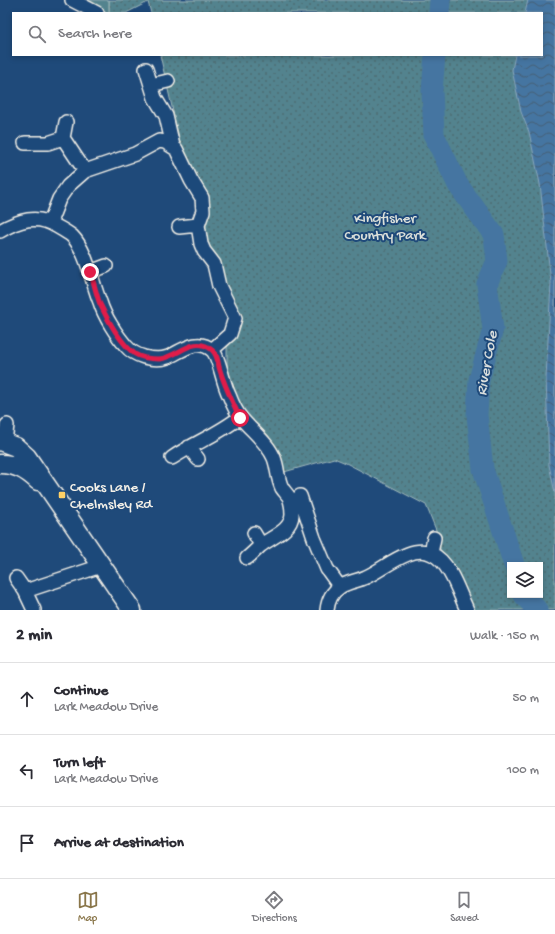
<!DOCTYPE html>
<meta charset="utf-8">
<style>
body{margin:0;font-family:"Gochi Hand",sans-serif;background:#f7f7f7;color:#2b2b33}
.controls{position:absolute;right:12px;bottom:12px;display:grid;overflow:hidden;border-radius:0px;box-shadow:0 2px 6px #0003}
.controls button{width:36px;height:36px;display:grid;place-items:center;padding:0;border:0;border-bottom:1px solid #e1e1e2;background:#fff;color:#2b2b33;font:20px sans-serif}
.stop{position:absolute;width:12px;height:12px;margin:-9px;border:3px solid #e11d48;border-radius:50%;background:#fff}
.stop.end{background:#e11d48;border-color:#fff;box-shadow:0 1px 4px #0008}
.list{margin:0;padding:0;list-style:none}
h2{display:flex;justify-content:space-between;align-items:center;height:52px;margin:0;padding:0 16px;font-size:17px}
h2 small{font-size:13px;font-weight:400;color:#7c7c81}
.list li{display:grid;grid-template-columns:26px 1fr auto;gap:12px;align-items:center;box-sizing:border-box;height:72px;padding:0 16px;border-top:1px solid #e1e1e2}
.list b{display:block;font-size:15px;white-space:nowrap}
.list p{margin:0;font-size:13px;white-space:nowrap;color:#7c7c81}
.list em{font-size:13px;font-style:normal;color:#7c7c81}
.icon{flex:none;width:22px;height:22px;fill:none;stroke:currentColor;stroke-width:2;stroke-linecap:round;stroke-linejoin:round}
.map{position:relative;flex:none;width:555px;height:610px;overflow:hidden}
.search{position:absolute;background:#fff;box-shadow:0 2px 6px #0003;left:12px;right:12px;top:12px;height:44px;display:flex;align-items:center;gap:10px;box-sizing:border-box;padding:0 14px;border-radius:0px;color:#7c7c81;font-size:15px}
.sheet{height:268px;background:#fff}
nav{display:flex;justify-content:space-around;align-items:center;box-sizing:border-box;height:56px;border-top:1px solid #e1e1e2;background:#fff;font-size:11px;color:#7c7c81}
nav a{display:grid;justify-items:center;gap:2px}
nav .on{color:#8a764a}
.map>svg:first-child{display:block}
</style>
<div class="map">
<svg width="555" height="610" viewBox="0 0 555 610">
<defs>
<pattern id="grass-dots" width="8" height="8" patternUnits="userSpaceOnUse"><rect width="8" height="8" fill="#52838e"/><path d="M2 2h.1M6 6h.1" fill="none" stroke="#4e6b71" stroke-width="1.8" stroke-linecap="round"/></pattern>
<pattern id="forest-firs" width="22" height="20" patternUnits="userSpaceOnUse"><rect width="22" height="20" fill="#52838e"/><path d="M5 1l3.5 6h-7zM16 11l3.5 6h-7z" fill="#4e6b71"/></pattern>
<pattern id="water-waves" width="16" height="10" patternUnits="userSpaceOnUse"><rect width="16" height="10" fill="#4475a1"/><path d="M0 5q4-4 8 0t8 0" fill="none" stroke="#465e74"/></pattern>
</defs>
<rect width="100%" height="100%" fill="#1f4a7a"/>
<filter id="ink" filterUnits="userSpaceOnUse"><feTurbulence type="fractalNoise" baseFrequency=".025" numOctaves="2"/><feDisplacementMap in="SourceGraphic" scale="8" xChannelSelector="R" yChannelSelector="G"/><feConvolveMatrix kernelMatrix="1 2 1 2 8 2 1 2 1" color-interpolation-filters="sRGB"/></filter>
<g filter="url(#ink)">
<path fill="url(#grass-dots)" stroke="#a3babb" fill-rule="evenodd" d="M109,0H555V610H472L450,564L440,549L438,535L426,505L346,463L334,458L284,472L278,454L241,407L227,381V347L238,332V317L224,287L222,272L205,238L206,225V200L181,146L160,55H542V13H151L148,2L126,13H109ZM510,565H540V595H510Z"/>
<path fill="url(#forest-firs)" stroke="#a3babb" d="M84,0H109V13H107Z"/>
<path fill="url(#water-waves)" stroke="#8aa7bd" d="M528,0H555V493L549,465L546,378L551,283L540,184L529,132L521,112L512,70L515,55H542V13H525Z"/>
<g fill="none" stroke-linecap="round" stroke-linejoin="round">
<path stroke="#4475a1" stroke-width="21" d="M439,13L440,0
M435,55L432,91L434,135L458,185L494,235L497,261L487,284L493,329L479,380L477,415L483,469L514,565
M524,595L537,610"/>
<defs>
<path id="street" d="M72,0L97,13
M146,69L155,98L166,116L173,146
M151,85L168,81
M63,138L66,122
M25,143H48L63,138L85,171
M50,222L59,199L68,186L85,171L135,154L159,141L165,142L176,149L191,180L202,198L203,211L198,225L201,244L204,251L214,264L219,286L235,318L230,334L212,350
M179,227L198,225
M0,231C19,220 37,214 56,226C61,229 67,232 72,236C87,251 92,283 100,302C104,316 117,336 126,346C131,352 137,355 144,357C152,359 160,360 168,357C182,351 197,337 212,350C219,356 223,384 229,395C232,403 236,412 242,419C252,431 268,443 274,458C278,468 277,478 282,488C284,491 287,494 289,497C291,502 292,510 292,515C291,531 271,537 260,546C256,550 252,554 247,558
M90,272L106,266
M5,442L7,425
M189,447L198,459
M172,458C194,443 219,434 240,417
M300,496L314,538L327,569L340,587
M254,533L261,545
M431,553L434,538
M16,578L25,591L34,610
M25,591L101,566
M327,610C328,601 332,592 340,587C347,582 358,581 366,577C384,569 412,543 432,554C450,562 459,593 467,610"/>
<path id="secondary" d="M0,441L16,447L27,457L132,610
M0,464C16,464 26,470 38,481"/>
</defs>
<use href="#street" stroke="#f4f1e8" stroke-width="16"/>
<use href="#secondary" stroke="#f4f1e8" stroke-width="21"/>
<use href="#street" stroke="#1f4a7a" stroke-width="13"/>
<use href="#secondary" stroke="#1f4a7a" stroke-width="18"/>
</g>
</g>
<g fill="none" stroke-linecap="round" stroke-linejoin="round" filter="url(#ink)">
<path stroke="#e11d48" stroke-width="5" d="M90,272C94,282 96,294 100,304C107,319 121,344 135,354C141,358 151,359 159,359C177,358 194,334 212,350C217,354 218,361 219,367C224,385 232,401 240,418"/>
</g>
<rect fill="#ffd166" stroke="#1f4a7a" stroke-width="1.5" x="58" y="491" width="8" height="8" rx="2"/>
<g text-anchor="middle" stroke-width="4" stroke-linejoin="round" paint-order="stroke">
<g font-size="15" fill="#dce0da" stroke="#1f4a7a">
<text x="385" y="222">Kingfisher<tspan x="385" dy="17">Country Park</tspan></text>
</g>
<g font-size="15" fill="#f4f1e8" stroke="#1f4a7a" text-anchor="start">
<text x="70" y="491">Cooks Lane /<tspan x="70" dy="17">Chelmsley Rd</tspan></text>
</g>
<g font-size="16" font-style="italic" fill="#dadedd" stroke="#1f4a7a">
<text transform="translate(485 363) rotate(-80)" y="6">River Cole</text>
</g>
</g>
</svg>
<div class="controls">
<button><svg class="icon" aria-label="layers" viewBox="0 0 24 24"><path d="M12 4l9 5-9 5-9-5zM3 14l9 5 9-5"/></svg></button>
</div>
<div class="stop" style="left:240px;top:418px"></div>
<div class="stop end" style="left:90px;top:272px"></div>
<div class="search"><svg class="icon" aria-label="search" viewBox="0 0 24 24"><circle cx="10" cy="10" r="6"/><path d="M15 15l6 6"/></svg>Search here</div>
</div>
<section class="sheet">
<h2>2 min<small>Walk · 150 m</small></h2>
<ul class="list">
<li><svg class="icon" aria-label="ahead" viewBox="0 0 24 24"><path d="M12 20V5M6 11l6-6 6 6"/></svg><div><b>Continue</b><p>Lark Meadow Drive</p></div><em>50 m</em></li>
<li><svg class="icon" aria-label="left" viewBox="0 0 24 24"><path d="M17 20v-9H6M10 6l-5 5 5 5"/></svg><div><b>Turn left</b><p>Lark Meadow Drive</p></div><em>100 m</em></li>
<li><svg class="icon" aria-label="arrive" viewBox="0 0 24 24"><path d="M6 21V4h12l-3 4 3 4H6"/></svg><div><b>Arrive at destination</b></div></li>
</ul>
</section>
<nav>
<a class="on"><svg class="icon" aria-label="map" viewBox="0 0 24 24"><path d="M3 6l6-2 6 2 6-2v14l-6 2-6-2-6 2zM9 4v14M15 6v14"/></svg>Map</a>
<a><svg class="icon" aria-label="directions" viewBox="0 0 24 24"><path d="M12 3l9 9-9 9-9-9zM9 14v-3h6M13 9l2 2-2 2"/></svg>Directions</a>
<a><svg class="icon" aria-label="saved" viewBox="0 0 24 24"><path d="M7 4h10v16l-5-4-5 4z"/></svg>Saved</a>
</nav>
